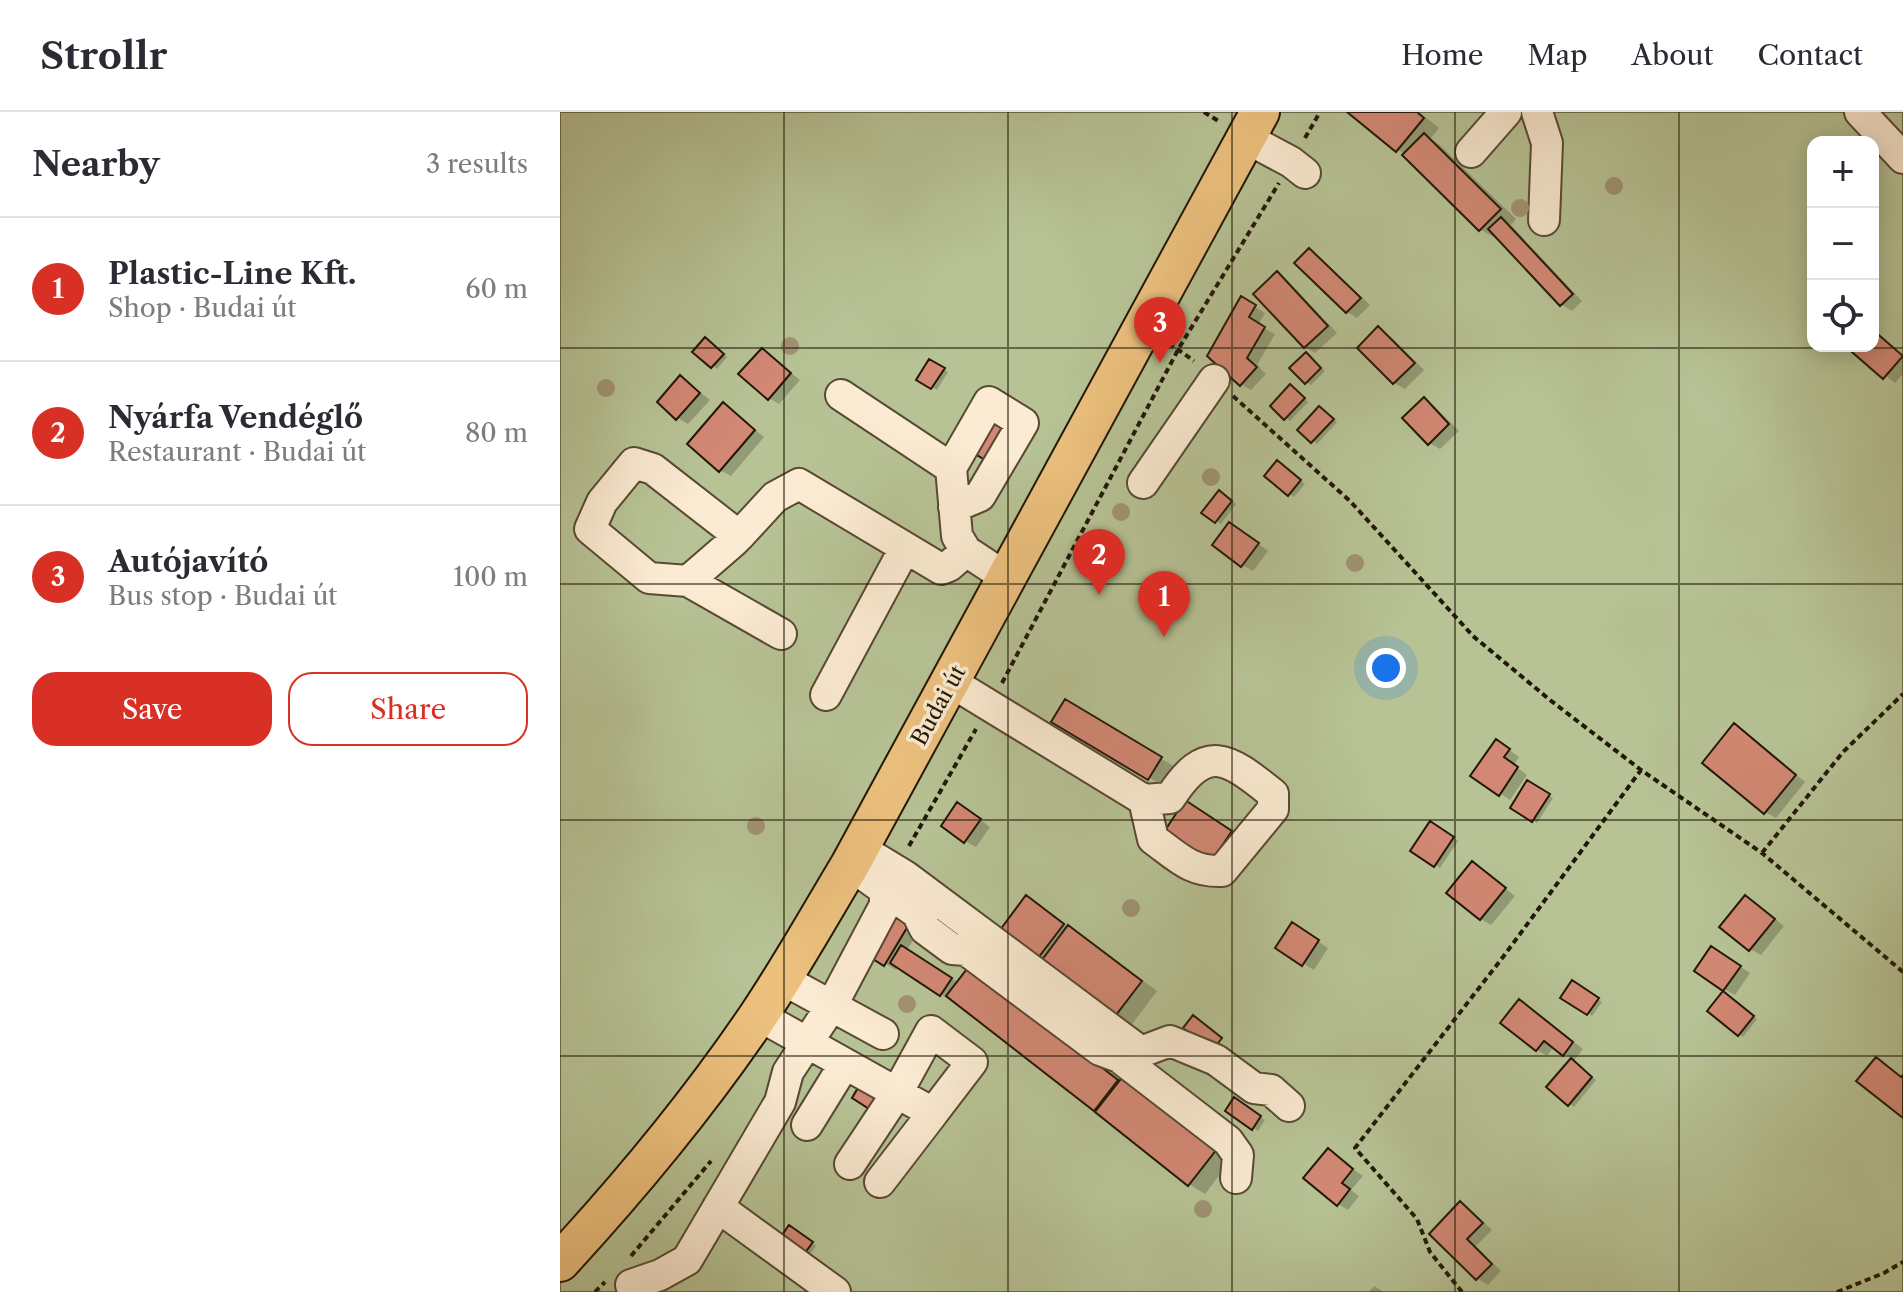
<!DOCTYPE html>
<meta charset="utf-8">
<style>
body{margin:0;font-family:"Libre Caslon Text",serif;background:#f2f2f3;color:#2b2b33}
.controls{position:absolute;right:24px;top:24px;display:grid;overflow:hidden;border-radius:16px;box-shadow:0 4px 20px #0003}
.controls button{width:72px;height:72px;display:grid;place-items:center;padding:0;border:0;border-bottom:2px solid #e1e1e2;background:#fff;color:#2b2b33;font:40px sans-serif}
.you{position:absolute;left:826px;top:556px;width:28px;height:28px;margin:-20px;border:6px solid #fff;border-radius:50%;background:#1a73e8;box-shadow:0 0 0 12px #1a73e833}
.badge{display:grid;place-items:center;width:52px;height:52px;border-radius:50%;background:#d93025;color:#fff;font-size:26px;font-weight:700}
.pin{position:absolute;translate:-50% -66px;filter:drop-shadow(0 2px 4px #0008)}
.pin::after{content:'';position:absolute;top:42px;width:28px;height:24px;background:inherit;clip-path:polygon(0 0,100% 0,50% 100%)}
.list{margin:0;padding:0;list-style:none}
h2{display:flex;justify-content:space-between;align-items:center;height:104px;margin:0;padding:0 32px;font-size:34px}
h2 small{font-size:26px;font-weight:400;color:#7c7c81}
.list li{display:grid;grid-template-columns:52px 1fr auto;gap:24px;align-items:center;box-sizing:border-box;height:144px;padding:0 32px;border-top:2px solid #e1e1e2}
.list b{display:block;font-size:30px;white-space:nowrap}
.list p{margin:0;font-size:26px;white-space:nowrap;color:#7c7c81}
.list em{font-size:26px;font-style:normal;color:#7c7c81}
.actions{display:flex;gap:16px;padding:24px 32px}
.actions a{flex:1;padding:18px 0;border:2px solid #d93025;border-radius:24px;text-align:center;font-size:28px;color:#d93025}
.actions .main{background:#d93025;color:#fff}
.icon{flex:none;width:44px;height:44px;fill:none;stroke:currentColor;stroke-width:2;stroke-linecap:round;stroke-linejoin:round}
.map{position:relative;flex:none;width:1343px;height:1180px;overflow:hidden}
header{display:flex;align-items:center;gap:48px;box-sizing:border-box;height:112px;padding:0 40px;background:#fff;border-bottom:2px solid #e1e1e2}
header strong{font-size:38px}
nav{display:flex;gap:44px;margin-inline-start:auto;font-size:28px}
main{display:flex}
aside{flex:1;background:#fff}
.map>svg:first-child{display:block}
</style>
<header>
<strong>Strollr</strong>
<nav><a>Home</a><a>Map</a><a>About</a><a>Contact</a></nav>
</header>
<main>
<aside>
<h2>Nearby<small>3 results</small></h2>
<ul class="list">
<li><span class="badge">1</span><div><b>Plastic-Line Kft.</b><p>Shop · Budai út</p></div><em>60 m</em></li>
<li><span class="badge">2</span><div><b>Nyárfa Vendéglő</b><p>Restaurant · Budai út</p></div><em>80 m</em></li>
<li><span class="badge">3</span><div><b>Autójavító</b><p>Bus stop · Budai út</p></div><em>100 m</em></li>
</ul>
<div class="actions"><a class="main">Save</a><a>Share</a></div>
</aside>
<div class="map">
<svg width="1343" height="1180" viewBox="0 0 1343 1180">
<rect width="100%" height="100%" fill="#f9e0ba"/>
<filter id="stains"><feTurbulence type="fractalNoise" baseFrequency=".0025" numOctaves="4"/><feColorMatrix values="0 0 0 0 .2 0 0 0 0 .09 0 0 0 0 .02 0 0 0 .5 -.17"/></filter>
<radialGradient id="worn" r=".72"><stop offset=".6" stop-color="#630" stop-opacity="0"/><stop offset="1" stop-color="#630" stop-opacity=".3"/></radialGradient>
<path fill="#b7c395" stroke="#6c6d4e" stroke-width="2" fill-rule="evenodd" d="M0,0H1343V1180H0ZM1253,30H1313V234H1253Z"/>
<path fill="#0003" d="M790,0H859L879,16L870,27L880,33L956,107L951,113L1022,189L1012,199L1002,193L939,125L937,127L921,118L844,42Z
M749,139L760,145L810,193L797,206L787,200Z
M717,162L727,168L777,221L755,241L745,235Z
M682,187L705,201L698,213L715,222L697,253L706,262L691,278L681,272Z
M819,217L829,223L864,258L845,277L834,271Z
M1313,218L1343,243V262L1335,271L1288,234H1313Z
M150,230L167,245L157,257L134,239Z
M202,238L240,268L219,292L209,286Z
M750,245L765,259L751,273L746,270Z
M370,249L388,260L377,278L359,267Z
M121,265L150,288L128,312L118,306Z
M735,277L748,290L730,309L726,306Z
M864,287L874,294L899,319L880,337L869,331Z
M163,292L204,325L171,364L160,358Z
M764,299L777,310L757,332L740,318Z
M722,353L745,372L734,385L706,364Z
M664,383L676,392L661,412L644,400Z
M680,418L708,439L693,459L682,453Z
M505,590L617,656L605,675L494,609Z
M1175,614L1245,670L1216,706L1205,700Z
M947,636L959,645L954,653L967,663L950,688L913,663Z
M968,671L993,686L977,711L953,695Z
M636,697L681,727L651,749Z
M408,699L430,715L416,735L405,729Z
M871,711L898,729L880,756L853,738Z
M913,752L955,784L931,813L921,807Z
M477,791L597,879L570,915L443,817Z
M1196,792L1224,814L1201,843L1190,837Z
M332,800L360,817L347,838L399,871L427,865L561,969L671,1048L645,1082L629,1072L393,886L392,889L338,854L336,858L307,841Z
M743,819L768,836L754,858L718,836Z
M1162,842L1190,861L1175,883L1164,877Z
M1013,870L1042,890L1032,904L1003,885Z
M1164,881L1197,907L1183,925L1179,922Z
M960,889L1023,937L1013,950L1036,968L1014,995L989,975L1013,947L994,934L987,944L977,938Z
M675,988L705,1008L698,1019L668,999Z
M768,1039L803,1064L791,1078L799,1084L788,1098L778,1092Z
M901,1092L911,1098L932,1118L916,1134L941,1159L928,1173L918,1167L871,1122Z
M229,1116L256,1134L247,1146Z
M814,1174L824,1180H809Z"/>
<path fill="#d28874" stroke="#221708" stroke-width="2" d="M787,0H857L864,6L836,40Z
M864,21L941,97L919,119L842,43Z
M941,105L1013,182L1000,194L928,117Z
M749,136L801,186L786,201L734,151Z
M717,159L768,214L744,236L693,182Z
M681,184L696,193L689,205L705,215L687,246L697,255L680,274L647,244Z
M818,214L855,251L833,272L797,236Z
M1313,218L1343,244L1323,267L1285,234H1313Z
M145,225L164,242L151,256L132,240Z
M202,236L231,261L208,288L178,262Z
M746,240L761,256L745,272L729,256Z
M369,247L385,256L371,277L356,268Z
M120,263L140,281L116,308L97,290Z
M730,272L745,286L724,308L710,294Z
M864,285L889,312L868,333L842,306Z
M163,290L195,318L159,360L127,332Z
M759,294L774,307L751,331L737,318Z
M433,299L455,312L432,352L410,339Z
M717,348L741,368L728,384L704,364Z
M659,378L672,389L655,411L641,401Z
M669,410L699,431L681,455L652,433Z
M505,587L602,645L588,668L491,610Z
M1174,611L1236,663L1204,702L1142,651Z
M936,627L950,637L944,645L958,655L939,684L910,664Z
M967,668L990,682L972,710L950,696Z
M625,688L672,719L650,751L604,720Z
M397,690L421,707L404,731L381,714Z
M870,709L894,725L874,755L850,739Z
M912,749L946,776L920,808L886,781Z
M466,783L504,812L478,846L440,818Z
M1185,783L1215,807L1189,839L1159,815Z
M331,797L351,809L324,854L305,842Z
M732,810L759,828L742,854L715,836Z
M508,813L582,869L553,907L479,852Z
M341,833L392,866L380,884L330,851Z
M1151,834L1181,854L1163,879L1134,859Z
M410,853L558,968L534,999L386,884Z
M1012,868L1039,886L1027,903L1000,886Z
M1163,879L1194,904L1178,924L1147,899Z
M959,887L1013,930L1003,944L984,929L976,939L940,911Z
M633,903L662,926L652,939L623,916Z
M1316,945L1341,965L1343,963V1006L1296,969Z
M1011,946L1032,965L1008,994L986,975Z
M564,963L657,1037L628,1074L535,1000Z
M302,969L325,983L314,1000L292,986Z
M674,985L701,1004L692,1018L665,999Z
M768,1036L793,1057L782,1071L790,1077L777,1094L743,1066Z
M900,1089L923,1111L907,1127L932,1152L916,1168L869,1122Z
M229,1113L253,1130L241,1146L218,1129Z"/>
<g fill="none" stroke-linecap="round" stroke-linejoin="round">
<defs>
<path id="minor" d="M977,0L987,31L984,108
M1300,0L1343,46
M686,26L731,50L745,61
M911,40L946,0
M281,283L391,356L397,424L406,439L447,466
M391,356L429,290L463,311L420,384L394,395
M583,371L654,268
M179,424L93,357L74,351L42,390L30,417L89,466L128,469L173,430L179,424L215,385L239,372L381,457L389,454L406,439
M128,469L221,522
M391,570L584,688L610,686C646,630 667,645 713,682V697L662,759C630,760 618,745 593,727L584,688
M266,583L345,436
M299,736L345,764L581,940L610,929L656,948L694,976L711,978L729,994
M290,753L357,801L365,817L392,837L406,838L540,938L559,945L668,1029L678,1043L676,1066
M222,867L323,922
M198,903L373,1001L320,1070
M247,1013L284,953
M290,1052L337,981L371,919L412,950L373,1001
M158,1095L275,1180
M71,1173L100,1163L127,1148L220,990L228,960L272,893L325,793V778"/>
<path id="major" d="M0,1150C72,1072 139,991 198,904C231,855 260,803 290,753L700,0"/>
</defs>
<use href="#minor" stroke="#584934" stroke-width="34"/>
<use href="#major" stroke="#221708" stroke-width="42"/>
<path stroke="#221708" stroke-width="4" stroke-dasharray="6 4" stroke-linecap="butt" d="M644,0L660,10
M745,26L760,0
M609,231L634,249
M673,284L790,389L913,524L990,588L1081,658L1202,741L1343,860
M442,571L619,236L719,71
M349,734L416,617
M1202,741L1283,640L1343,582
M71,1144L151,1049
M35,1180L45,1170
M902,1180L870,1140L857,1107L795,1036L943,845L1081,658
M1277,1180L1324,1161L1343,1150"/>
<use href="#minor" stroke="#fbebd2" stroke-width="30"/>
<use href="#major" stroke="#ecc07d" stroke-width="38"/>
</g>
<g fill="#9f9273">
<circle cx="1054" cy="74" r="9"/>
<circle cx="960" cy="96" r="9"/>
<circle cx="230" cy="234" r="9"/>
<circle cx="46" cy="276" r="9"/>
<circle cx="651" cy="365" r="9"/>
<circle cx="561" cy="400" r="9"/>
<circle cx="795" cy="451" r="9"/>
<circle cx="196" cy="714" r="9"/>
<circle cx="571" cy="796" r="9"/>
<circle cx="347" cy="892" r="9"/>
<circle cx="643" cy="1097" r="9"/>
</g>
<path fill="none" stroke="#221708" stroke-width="2" stroke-opacity="0.55" d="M224,0V1180M448,0V1180M672,0V1180M895,0V1180M1119,0V1180M0,236H1343M0,472H1343M0,708H1343M0,944H1343"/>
<g text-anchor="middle" stroke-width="7" stroke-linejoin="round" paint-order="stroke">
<g font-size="22" fill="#221708" stroke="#fbebd2">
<text transform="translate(378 593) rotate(-61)" y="8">Budai út</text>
</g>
</g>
<rect width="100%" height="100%" filter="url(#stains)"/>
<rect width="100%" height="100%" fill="url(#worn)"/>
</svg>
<div class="controls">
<button>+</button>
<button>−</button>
<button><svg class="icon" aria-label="locate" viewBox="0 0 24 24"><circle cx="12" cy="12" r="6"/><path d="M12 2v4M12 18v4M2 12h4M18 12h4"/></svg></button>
</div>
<div class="you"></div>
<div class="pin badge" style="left:604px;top:525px">1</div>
<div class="pin badge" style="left:539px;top:483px">2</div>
<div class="pin badge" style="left:600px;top:251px">3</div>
</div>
</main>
